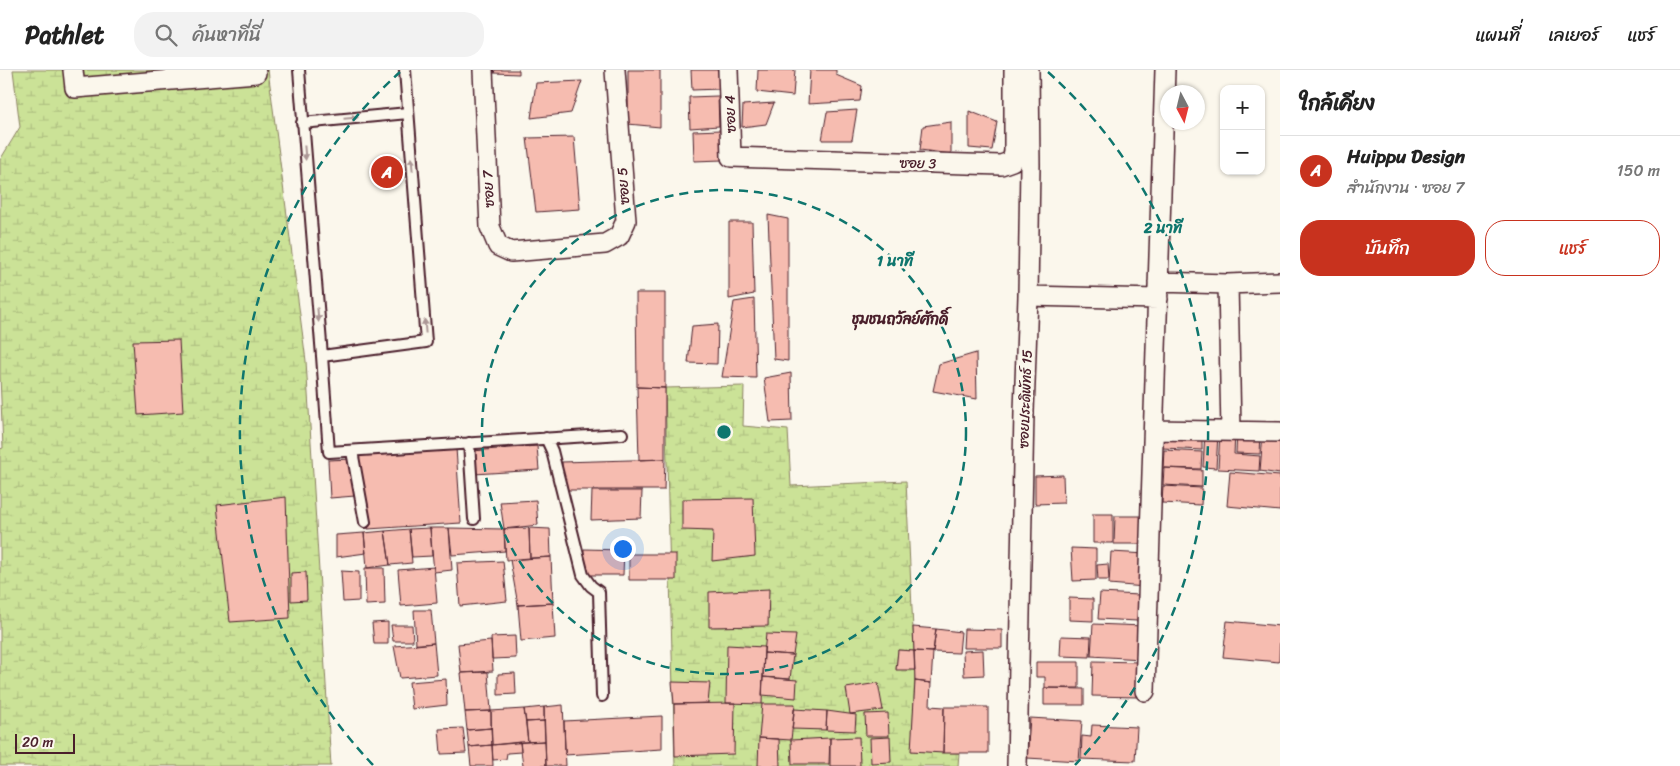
<!DOCTYPE html>
<html lang="th">
<meta charset="utf-8">
<style>
body{margin:0;font-family:Sriracha,"Playpen Sans Thai",sans-serif;background:#f2f2f2;color:#222}
.controls{position:absolute;right:15px;top:15px;display:grid;overflow:hidden;border-radius:10px;box-shadow:0 1px 4px #0004}
.controls button{width:45px;height:45px;display:grid;place-items:center;padding:0;border:0;border-bottom:1px solid #e0e0e0;background:#fff;color:#222;font:25px sans-serif}
.compass{position:absolute;left:1160px;top:15px;width:45px;height:45px;border-radius:50%;background:#fff;box-shadow:0 1px 4px #0004;rotate:173deg}
.scale{position:absolute;left:15px;bottom:12px;width:60px;box-sizing:border-box;padding-left:5px;border:2px solid #4a1f2b;border-top:0;font-size:14px;line-height:18px;white-space:nowrap;color:#4a1f2b;-webkit-text-stroke:4px #fbf7ec;paint-order:stroke}
.you{position:absolute;left:622px;top:478px;width:18px;height:18px;margin:-12px;border:4px solid #fff;border-radius:50%;background:#1a73e8;box-shadow:0 0 0 8px #1a73e833}
.badge{display:grid;place-items:center;width:32px;height:32px;border-radius:50%;background:#c8321e;color:#fff;font-size:16px;font-weight:700}
.pin{position:absolute;translate:-50% -50%;border:2px solid #fff;box-shadow:0 1px 5px #0006}
.list{margin:0;padding:0;list-style:none}
h2{display:flex;justify-content:space-between;align-items:center;height:65px;margin:0;padding:0 20px;font-size:21px}
h2 small{font-size:16px;font-weight:400;color:#767676}
.list li{display:grid;grid-template-columns:32px 1fr auto;gap:15px;align-items:center;box-sizing:border-box;height:70px;padding:0 20px;border-top:1px solid #e0e0e0}
.list b{display:block;font-size:19px;white-space:nowrap}
.list p{margin:0;font-size:16px;white-space:nowrap;color:#767676}
.list em{font-size:16px;font-style:normal;color:#767676}
.actions{display:flex;gap:10px;padding:15px 20px}
.actions a{flex:1;padding:11px 0;border:1px solid #c8321e;border-radius:20px;text-align:center;font-size:18px;color:#c8321e}
.actions .main{background:#c8321e;color:#fff}
.icon{flex:none;width:28px;height:28px;fill:none;stroke:currentColor;stroke-width:2;stroke-linecap:round;stroke-linejoin:round}
.map{position:relative;flex:none;width:1280px;height:696px;overflow:hidden}
header{display:flex;align-items:center;gap:30px;box-sizing:border-box;height:70px;padding:0 25px;background:#fff;border-bottom:1px solid #e0e0e0}
header strong{font-size:24px}
nav{display:flex;gap:28px;margin-inline-start:auto;font-size:18px}
.search{width:350px;height:45px;background:#f2f2f2;display:flex;align-items:center;gap:12px;box-sizing:border-box;padding:0 18px;border-radius:20px;color:#767676;font-size:19px}
main{display:flex}
aside{flex:1;background:#fff}
.map>svg:first-child{display:block}
</style>
<header>
<strong>Pathlet</strong>
<div class="search"><svg class="icon" aria-label="search" viewBox="0 0 24 24"><circle cx="10" cy="10" r="6"/><path d="M15 15l6 6"/></svg>ค้นหาที่นี่</div>
<nav><a>แผนที่</a><a>เลเยอร์</a><a>แชร์</a></nav>
</header>
<main>
<div class="map">
<svg width="1280" height="696" viewBox="0 0 1280 696">
<defs>
<pattern id="wetland-marsh" width="20" height="14" patternUnits="userSpaceOnUse" patternTransform="scale(1.25)"><rect width="20" height="14" fill="#cbe297"/><path d="M1 5h8M5 5V1M11 12h8M15 12V8" fill="none" stroke="#b0c182"/></pattern>
</defs>
<rect width="100%" height="100%" fill="#fbf7ec"/>
<filter id="ink" filterUnits="userSpaceOnUse"><feTurbulence type="fractalNoise" baseFrequency=".02" numOctaves="2"/><feDisplacementMap in="SourceGraphic" scale="10" xChannelSelector="R" yChannelSelector="G"/><feConvolveMatrix kernelMatrix="1 2 1 2 8 2 1 2 1" color-interpolation-filters="sRGB"/></filter>
<g filter="url(#ink)">
<path fill="url(#wetland-marsh)" stroke="#8a8061" d="M13,0H268L306,291L331,696H0V379L3,378L0,306V90L20,57Z
M744,316L743,356L788,360L791,416L906,411L914,581L898,580L896,599L915,600L912,681L959,683L958,696H675L665,318Z"/>
<path fill="#f6bcb0" stroke="#4a1f2b" d="M495,0H519V4L494,3Z
M628,0H660V57L628,54Z
M691,0H720V19L692,20Z
M758,0H795L793,26L757,22Z
M810,0H836V5L862,16L860,31L808,34Z
M582,11L571,43L531,48L536,13Z
M718,26L719,56L690,58L689,27Z
M774,33L766,54L742,57L743,35Z
M857,40L852,70H822L827,42Z
M969,41L997,52L992,80L969,78Z
M951,52V84L920,80L923,56Z
M721,60L722,90L694,91L693,61Z
M574,67L580,139L536,142L527,68Z
M768,145L788,149V291L774,289Z
M729,152H752L754,224L729,229Z
M636,223H665V318L637,317Z
M754,229L756,308L722,307L734,232Z
M718,254L717,294L688,293L692,256Z
M179,270L183,342L138,345L133,271Z
M976,283L977,329L933,321L939,294Z
M791,303L792,351L770,352L764,308Z
M637,317L665,318V389L639,390Z
M1164,361L1202,363V380L1163,378Z
M1205,363L1218,364L1216,398L1203,397Z
M1220,363L1235,364L1234,384L1260,386L1259,401L1218,399Z
M1237,363L1261,364L1260,384L1236,383Z
M1263,364L1280,365V404L1260,401Z
M537,376L539,400L474,404L472,381Z
M456,378L461,453L368,459L358,386Z
M1164,380L1202,382L1201,399L1163,398Z
M352,389L355,426L330,428L328,390Z
M665,389L664,420H562V392Z
M1164,398L1202,400V417L1163,415Z
M1230,402L1280,406V441L1227,436Z
M1063,405L1064,433L1035,434V406Z
M1163,416L1202,418L1201,435L1162,433Z
M592,421H642L641,448L591,450Z
M286,427L290,548L230,552L217,435Z
M753,428L755,486L712,491L713,461L682,460V429Z
M536,430L538,455L504,459L500,432Z
M1093,444H1113V473H1093Z
M1115,446H1143V474H1114Z
M430,458H449L452,500L434,502Z
M430,458L432,486L412,487L409,459Z
M449,458L504,459L505,481L452,485Z
M529,458L550,459L551,487L530,488Z
M529,458L530,488L506,490L504,459Z
M409,459L412,493L390,495L385,461Z
M385,461L390,495L367,498L364,463Z
M364,463L366,483L336,487V465Z
M1071,478L1096,479V510L1073,511Z
M584,479L624,480L623,505H583Z
M1111,482L1147,484L1145,517L1109,514Z
M629,484H676V510H629Z
M551,487L553,533L518,535L510,490Z
M503,491L507,531L460,536L457,493Z
M1108,494L1109,510H1098L1097,495Z
M434,497L437,533L401,536L398,500Z
M365,498H384L385,534L366,535Z
M341,501L359,502V531L343,532Z
M306,502L307,530L291,531V503Z
M769,519L768,556L709,557V522Z
M1100,523L1139,525L1137,551L1098,549Z
M1069,528L1093,529V551L1069,550Z
M553,533L555,568L521,571L518,535Z
M414,540H431L434,573L416,575Z
M1227,551L1280,556L1279,592L1223,587Z
M388,552V574H374L372,553Z
M1093,554L1144,556L1142,589L1091,586Z
M391,555H412L413,571H393Z
M913,557L936,559L933,582L914,581Z
M936,559L961,562L959,583L933,582Z
M964,559L1002,560V578H963Z
M766,564L796,565L793,585L764,583Z
M515,566L516,588L492,589L491,567Z
M1061,566L1091,567L1090,587L1060,586Z
M491,571L493,601L461,603L458,574Z
M434,573L437,605L400,608L394,576Z
M727,575L764,577L762,634L726,633Z
M898,580L914,581L915,600H896Z
M983,580L984,605L964,606L963,581Z
M914,581L933,582L931,613L915,611Z
M764,583L793,585L790,609L763,607Z
M1093,591L1139,592L1138,627L1092,626Z
M1036,592H1079V618H1045V607H1036Z
M488,602L491,641L465,642L461,603Z
M515,603L516,624L498,625V604Z
M763,607L797,610L796,628L762,625Z
M446,609L447,635L412,639L409,612Z
M915,611L931,613L930,636L944,637L943,683L911,681Z
M672,612L710,613L708,633L674,634Z
M878,613L883,640L850,644L846,618Z
M1044,618L1084,619V635H1044Z
M735,633L734,684L675,686L674,634Z
M762,634H795L791,670L759,668Z
M563,635L566,696H546L544,637Z
M544,637V651L526,652L524,639Z
M944,637H988V683H943Z
M524,639L528,672L492,675L491,641Z
M794,639L827,641L826,660L792,659Z
M491,641V658L467,660L465,642Z
M827,641L856,645L855,661L826,660Z
M888,643L889,666H866L865,644Z
M662,646V679L565,685L564,651Z
M1030,648L1082,651L1079,691L1027,688Z
M544,651L545,671L528,672L526,652Z
M1092,655L1137,657L1135,691L1081,689L1082,666L1091,667Z
M463,658L466,683L441,684L439,659Z
M491,658L492,675L469,677L467,660Z
M859,667L860,696H830V668Z
M890,667L891,692L871,693L870,668Z
M759,668L779,669L780,696H758Z
M830,668L829,694H792L791,670Z
M545,671L546,696H523L520,672Z
M520,672L521,682L507,683L506,689L493,690L492,675Z
M492,675L493,696H471L469,677Z"/>
<g fill="none" stroke-linecap="round" stroke-linejoin="round">
<defs>
<path id="service" d="M299,0L322,286L426,272L405,0
M302,53L408,43
M322,286L329,382L622,364
M546,368L552,381L583,505L591,516L599,522L602,626
M469,373L474,449
M352,381L365,452"/>
<path id="minor" d="M73,0L75,18L256,3
M483,0L490,157L498,176L511,182L605,174L619,166L626,151L615,0
M728,0L731,87L1001,95L1012,91L1014,81V0
M1158,212L1228,214L1280,212
M1228,214L1231,361
M1028,226L1158,229
M1154,360L1280,362
M1145,621L1165,0
M1017,696L1024,342L1028,226L1030,95L1029,0"/>
</defs>
<use href="#service" stroke="#4a1f2b" stroke-width="14"/>
<use href="#minor" stroke="#4a1f2b" stroke-width="22"/>
<use href="#service" stroke="#fbf7ec" stroke-width="10"/>
<use href="#minor" stroke="#fbf7ec" stroke-width="19"/>
</g>
<defs><path id="oneway-solid" d="M-6-.8H1V-3.2L6.5 0L1 3.2V.8H-6Z" transform="scale(1.25)"/></defs>
<g fill="#ab9695">
<use href="#oneway-solid" transform="translate(351 48) rotate(-5)"/>
<use href="#oneway-solid" transform="translate(305 83) rotate(85)"/>
<use href="#oneway-solid" transform="translate(412 94) rotate(-95)"/>
<use href="#oneway-solid" transform="translate(318 245) rotate(85)"/>
<use href="#oneway-solid" transform="translate(425 256) rotate(-95)"/>
</g>
</g>
<g fill="none" stroke="#0f766e" stroke-width="2.5" stroke-dasharray="9 6">
<circle cx="724" cy="362" r="242"/>
<path d="M373 695A484 484 0 0 1 400 2M1048 2A484 484 0 0 1 1075 695"/>
</g>
<g text-anchor="middle" stroke-width="5" stroke-linejoin="round" paint-order="stroke">
<g font-size="14" fill="#4a1f2b" stroke="#fbf7ec">
<text transform="translate(730 44) rotate(-92)" y="5">ซอย 4</text>
<text transform="translate(918 93) rotate(1)" y="5">ซอย 3</text>
<text transform="translate(623 116) rotate(-94)" y="5">ซอย 5</text>
<text transform="translate(488 119) rotate(-93)" y="5">ซอย 7</text>
<text transform="translate(1025 329) rotate(-88)" y="5">ซอยประดิพัทธ์ 15</text>
</g>
<g font-size="15" font-weight="bold" fill="#4a1f2b" stroke="#fbf7ec">
<text x="900" y="254">ชุมชนถวัลย์ศักดิ์</text>
</g>
</g>
<circle cx="724" cy="362" r="8" fill="#0f766e" stroke="#fbf7ec" stroke-width="2.5"/>
<g font-size="15" text-anchor="middle" font-weight="bold" fill="#0f766e" stroke="#fbf7ec" stroke-width="5" stroke-linejoin="round" paint-order="stroke">
<text x="1163" y="163">2 นาที</text>
<text x="895" y="196">1 นาที</text>
</g>
</svg>
<div class="controls">
<button>+</button>
<button>−</button>
</div>
<svg class="compass" viewBox="-18 -18 36 36"><path d="M0-13l5 13h-10z" fill="#e53935"/><path d="M0 13l5-13h-10z" fill="#767676"/></svg>
<div class="scale">20 m</div>
<div class="you"></div>
<div class="pin badge" style="left:387px;top:102px">A</div>
</div>
<aside>
<h2>ใกล้เคียง<small></small></h2>
<ul class="list">
<li><span class="badge">A</span><div><b>Huippu Design</b><p>สำนักงาน · ซอย 7</p></div><em>150 m</em></li>
</ul>
<div class="actions"><a class="main">บันทึก</a><a>แชร์</a></div>
</aside>
</main>
